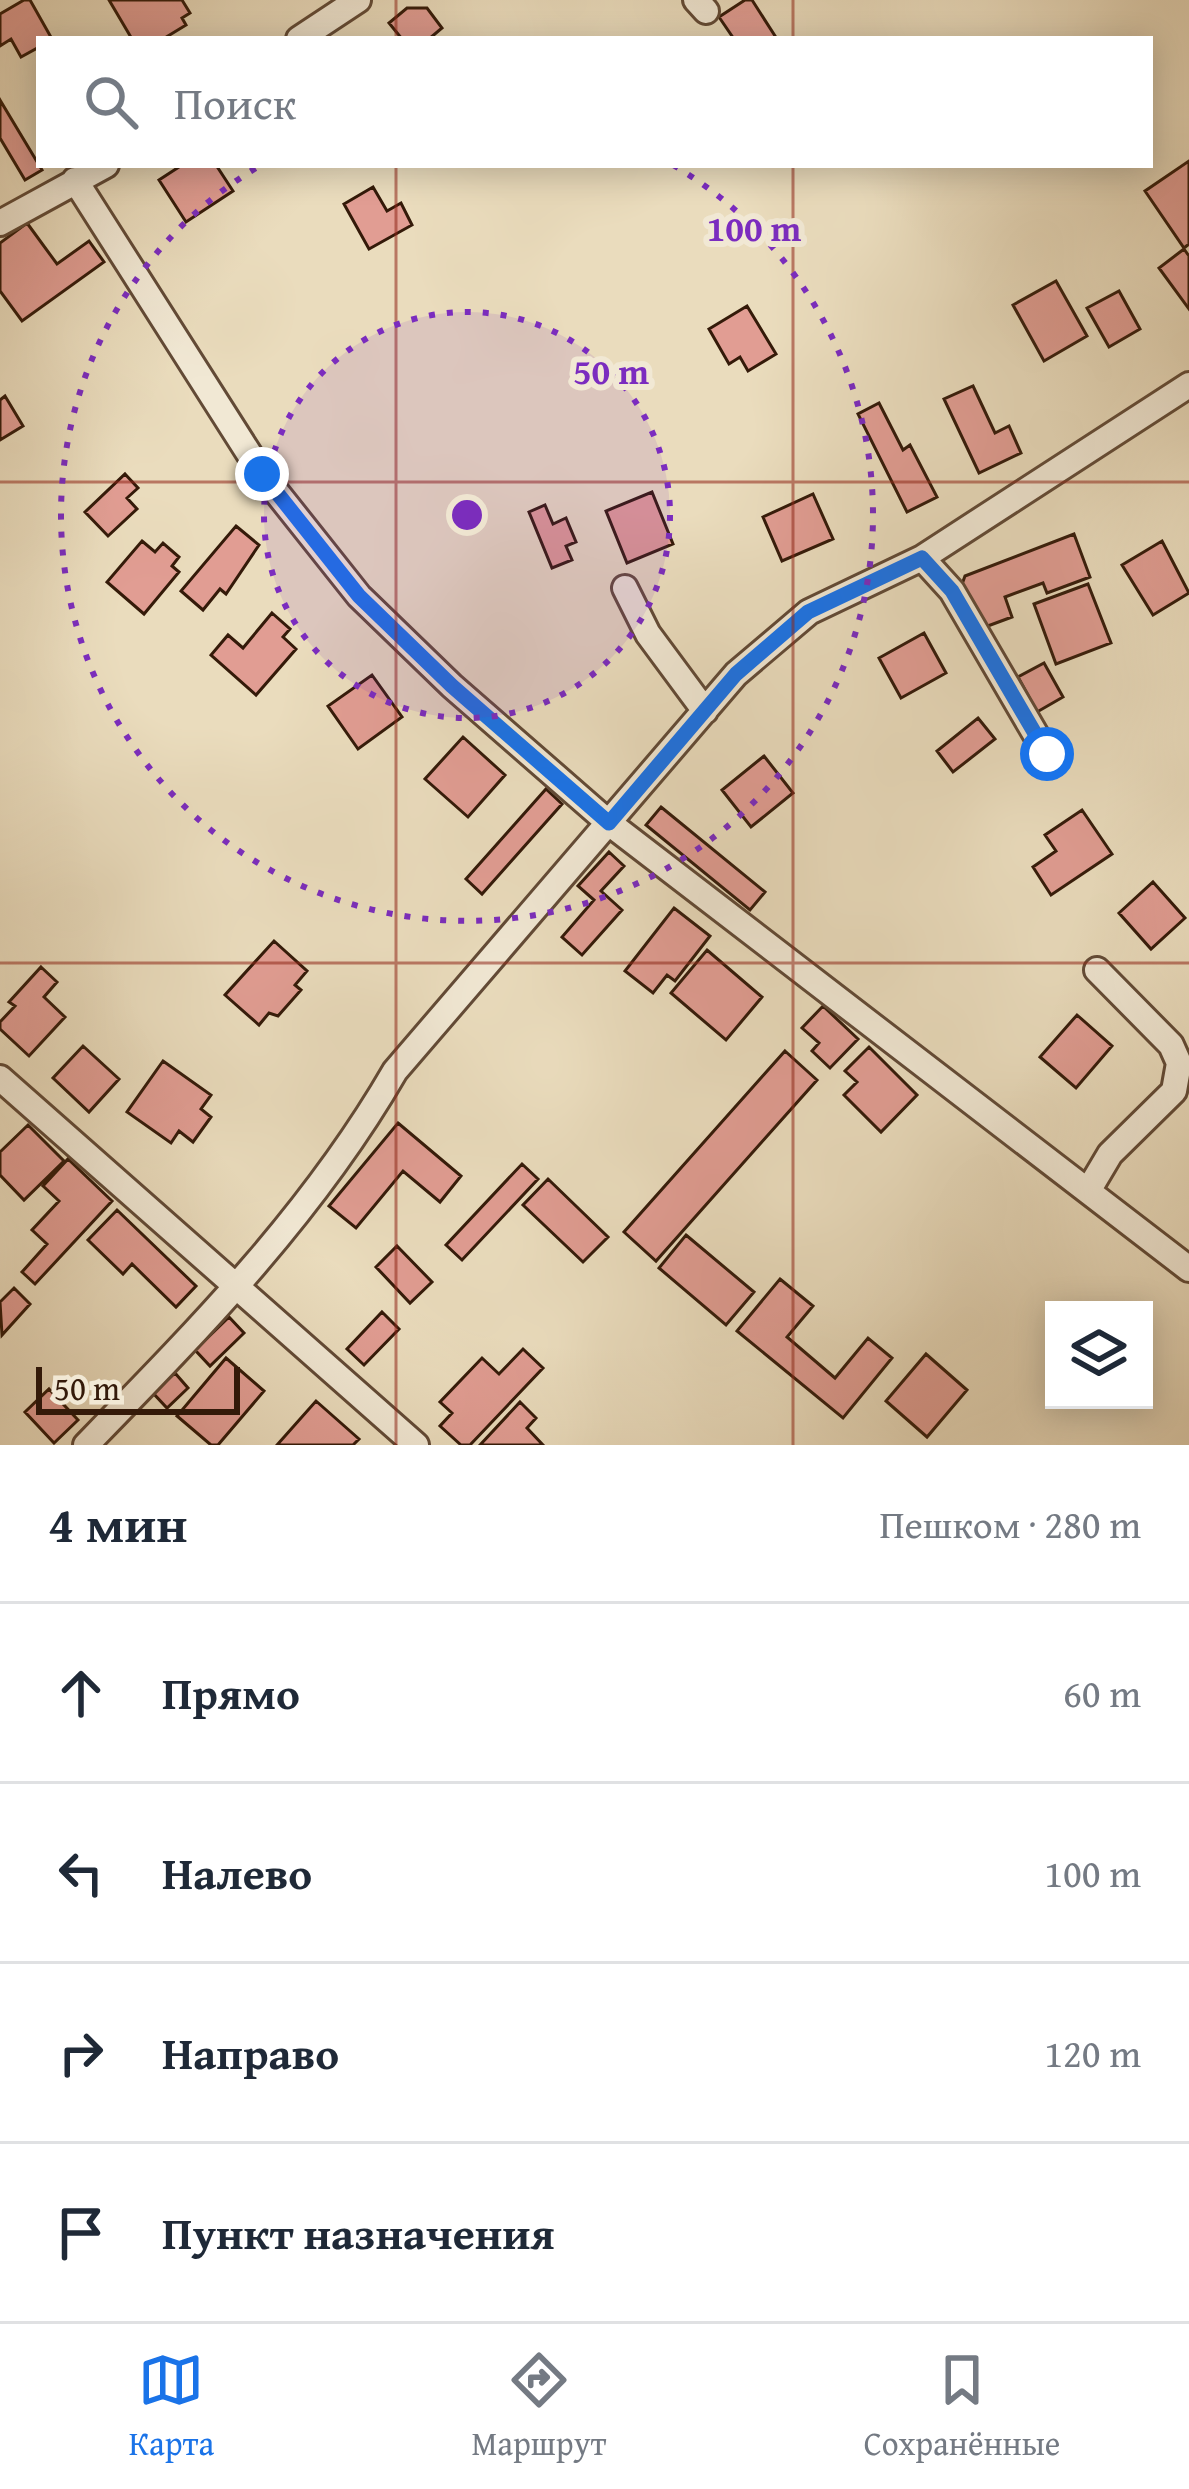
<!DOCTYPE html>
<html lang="ru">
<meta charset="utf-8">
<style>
body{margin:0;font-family:"Gentium Book Plus",serif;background:#f6f6f7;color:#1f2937}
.controls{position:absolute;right:36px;bottom:36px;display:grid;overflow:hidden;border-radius:0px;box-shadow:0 6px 30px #0003}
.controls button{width:108px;height:108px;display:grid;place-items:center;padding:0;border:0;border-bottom:3px solid #e0e1e3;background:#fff;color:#1f2937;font:60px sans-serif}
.scale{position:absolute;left:36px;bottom:30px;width:204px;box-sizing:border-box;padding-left:12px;border:6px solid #341a09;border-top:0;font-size:33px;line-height:42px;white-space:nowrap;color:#341a09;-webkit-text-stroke:9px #f1e8d4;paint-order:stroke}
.stop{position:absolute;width:36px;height:36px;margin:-27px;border:9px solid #1a73e8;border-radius:50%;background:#fff}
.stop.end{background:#1a73e8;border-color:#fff;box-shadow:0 3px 12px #0008}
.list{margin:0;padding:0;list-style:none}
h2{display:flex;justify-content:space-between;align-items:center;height:156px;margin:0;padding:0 48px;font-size:51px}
h2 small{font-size:39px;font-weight:400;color:#747a83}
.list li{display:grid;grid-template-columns:78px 1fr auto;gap:36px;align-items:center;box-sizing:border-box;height:180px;padding:0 48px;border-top:3px solid #e0e1e3}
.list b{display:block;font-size:45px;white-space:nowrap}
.list em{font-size:39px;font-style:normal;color:#747a83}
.icon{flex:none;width:66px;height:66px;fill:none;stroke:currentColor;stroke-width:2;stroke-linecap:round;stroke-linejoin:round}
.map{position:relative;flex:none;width:1189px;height:1445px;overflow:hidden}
.search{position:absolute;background:#fff;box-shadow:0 6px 30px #0003;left:36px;right:36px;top:36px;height:132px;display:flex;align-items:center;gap:30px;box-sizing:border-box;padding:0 42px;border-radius:0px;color:#747a83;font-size:45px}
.sheet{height:876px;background:#fff}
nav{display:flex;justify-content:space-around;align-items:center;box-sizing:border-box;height:168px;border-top:3px solid #e0e1e3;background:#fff;font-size:33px;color:#747a83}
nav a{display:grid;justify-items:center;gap:6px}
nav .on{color:#1a73e8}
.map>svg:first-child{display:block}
</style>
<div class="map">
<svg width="1189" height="1445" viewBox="0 0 1189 1445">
<rect width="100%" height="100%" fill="#eadcbd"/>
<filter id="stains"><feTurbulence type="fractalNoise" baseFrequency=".00167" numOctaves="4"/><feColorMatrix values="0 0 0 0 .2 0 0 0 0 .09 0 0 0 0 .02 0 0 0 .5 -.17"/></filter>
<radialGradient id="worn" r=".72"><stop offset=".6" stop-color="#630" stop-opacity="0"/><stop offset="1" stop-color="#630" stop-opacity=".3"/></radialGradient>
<path fill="#e19d93" stroke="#341a09" stroke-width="3" d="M24,0H30L52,39H39V47L21,57L11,39L0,46V14Z
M109,0H182L190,13L182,18L186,25L163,39H132Z
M745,0H752L777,39H734L719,17Z
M407,8H427L442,28L429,39H402L389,23Z
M0,100L42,170L25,180L0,138Z
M1189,161V244L1184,248L1145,191Z
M182,165H216L233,191L186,222L159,180Z
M373,187L387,211L401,203L412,225L369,249L344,204Z
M27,223L57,264L89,241L104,262L22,321L0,291V243Z
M1184,249L1189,256V309L1159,268Z
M1056,281L1087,336L1044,361L1013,305Z
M1119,291L1140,329L1109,347L1087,308Z
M747,306L776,354L748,371L740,357L729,364L709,329Z
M973,386L995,433L1009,426L1021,453L979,473L944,399Z
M5,396L23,426L0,440V400Z
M879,403L903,450L910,445L937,497L907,512L858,414Z
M125,474L138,488L127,498L137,509L108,536L85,512Z
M652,492L673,544L627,563L606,511Z
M813,494L833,539L782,561L763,517Z
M545,505L553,524L566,518L576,542L566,546L572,560L552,568L529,512Z
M236,526L259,545L226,594L220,589L203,610L181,591Z
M1074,534L1090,577L1047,593L1043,583L1005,597L1012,617L977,630L961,587L965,576Z
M142,541L155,552L163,543L179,557L172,566L179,572L144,614L107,582Z
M1162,541L1189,593L1153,615L1122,565Z
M1088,584L1111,643L1056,664L1034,604Z
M272,613L290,629L283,637L296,649L256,695L211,655L228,635L243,648Z
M924,633L946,673L901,698L879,658Z
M1044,663L1063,697L1037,712L1018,677Z
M372,675L402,717L358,749L328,706Z
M978,718L995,739L953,772L937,751Z
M463,737L505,775L468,817L425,779Z
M764,756L793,793L751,827L722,790Z
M546,789L562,804L482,894L466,879Z
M661,807L765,892L750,910L646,825Z
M1082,810L1112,854L1051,895L1033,867L1056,851L1045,835Z
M609,852L624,866L601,891L622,910L582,955L562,937L594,900L578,886Z
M1153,882L1185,918L1151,949L1119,913Z
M674,908L710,936L675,981L667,975L653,993L625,971Z
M274,941L307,971L295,985L301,990L278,1016L269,1013L259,1025L225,995Z
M707,950L762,997L726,1040L671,993Z
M41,967L57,982L44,997L65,1017L29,1056L0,1029V1022L15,1006L9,1002Z
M823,1006L858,1039L830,1068L812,1051L819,1043L802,1028Z
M1077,1015L1112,1046L1076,1088L1040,1057Z
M83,1046L119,1079L89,1112L53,1078Z
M869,1047L917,1095L881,1132L844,1095L857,1082L845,1071Z
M785,1051L817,1080L656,1261L624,1232Z
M163,1061L211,1095L201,1109L211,1117L193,1142L179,1131L171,1143L127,1112Z
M398,1123L461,1176L440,1202L403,1171L356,1228L329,1206Z
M28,1125L64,1161L24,1200L0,1175V1152Z
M68,1159L112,1201L35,1284L22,1272L47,1244L32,1230L59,1201L43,1186Z
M522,1164L538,1179L462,1260L446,1245Z
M548,1179L608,1237L583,1262L523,1205Z
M117,1210L196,1286L176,1307L132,1264L123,1274L88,1240Z
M686,1235L754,1292L726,1325L659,1268Z
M397,1246L432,1282L410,1303L376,1267Z
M780,1279L813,1306L787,1337L835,1378L868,1338L892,1358L843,1418L737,1331Z
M14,1288L30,1304L2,1335L0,1302Z
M382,1312L399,1329L364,1365L347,1349Z
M229,1317L244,1333L210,1366L195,1350Z
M523,1349L543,1368L470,1445H461L440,1426L452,1413L440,1402L482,1358L499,1374Z
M926,1354L967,1390L927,1437L886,1401Z
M226,1358L264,1391L218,1445H211L177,1416Z
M175,1373L188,1388L167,1408L153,1393Z
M49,1389L78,1420L54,1443L25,1412Z
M316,1401L359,1439L353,1445H277Z
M520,1402L536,1418L527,1428L543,1445H480Z"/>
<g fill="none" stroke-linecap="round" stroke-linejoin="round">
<defs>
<path id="minor" d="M696,0L706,11
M299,39L358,0
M75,180L262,474L359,596L452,686L609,823L1189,1269
M0,223L106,165
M922,558L952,591L1047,754
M625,588L648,634L705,711
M0,1078L416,1445
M1088,1191L1110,1154L1174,1091L1179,1063L1171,1045L1097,970
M86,1445C200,1328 313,1213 395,1071L736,674L809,612L922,558L1189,385"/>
</defs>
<use href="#minor" stroke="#624a36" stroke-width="30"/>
<use href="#minor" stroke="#f1e8d4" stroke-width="24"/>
</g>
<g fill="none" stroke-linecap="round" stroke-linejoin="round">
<path stroke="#1a73e8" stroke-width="15" d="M262,474L359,596L452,686L609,823L736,674L808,612L922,558L952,591L1047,754"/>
</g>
<path fill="none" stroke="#8f2418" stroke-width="3" stroke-opacity="0.55" d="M396,0V39M793,0V39M396,165V1445M793,165V1445M0,482H1189M0,963H1189"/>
<circle cx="467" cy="515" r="203" fill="#7b2cbf" fill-opacity=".12"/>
<g fill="none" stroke="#7b2cbf" stroke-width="6" stroke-dasharray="6 12">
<circle cx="467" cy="515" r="203"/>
<path d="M673 165A406 406 0 1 1 261 165"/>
</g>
<circle cx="467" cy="515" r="18" fill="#7b2cbf" stroke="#f1e8d4" stroke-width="6"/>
<g font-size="36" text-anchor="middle" font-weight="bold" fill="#7b2cbf" stroke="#f1e8d4" stroke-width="12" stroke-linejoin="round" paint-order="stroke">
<text x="754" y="241">100 m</text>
<text x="611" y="384">50 m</text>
</g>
<rect width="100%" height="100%" filter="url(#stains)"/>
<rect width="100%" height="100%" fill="url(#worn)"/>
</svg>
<div class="controls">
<button><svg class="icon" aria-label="layers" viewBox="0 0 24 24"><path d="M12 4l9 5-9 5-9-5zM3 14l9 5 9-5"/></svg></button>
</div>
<div class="scale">50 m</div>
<div class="stop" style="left:1047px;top:754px"></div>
<div class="stop end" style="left:262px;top:474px"></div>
<div class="search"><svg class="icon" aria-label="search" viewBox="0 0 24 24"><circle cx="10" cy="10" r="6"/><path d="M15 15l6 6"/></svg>Поиск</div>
</div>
<section class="sheet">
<h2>4 мин<small>Пешком · 280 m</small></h2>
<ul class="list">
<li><svg class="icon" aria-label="ahead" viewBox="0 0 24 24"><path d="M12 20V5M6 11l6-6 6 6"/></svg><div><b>Прямо</b></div><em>60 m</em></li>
<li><svg class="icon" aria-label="left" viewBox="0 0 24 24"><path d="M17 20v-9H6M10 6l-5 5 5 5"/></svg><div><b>Налево</b></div><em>100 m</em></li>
<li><svg class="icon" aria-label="right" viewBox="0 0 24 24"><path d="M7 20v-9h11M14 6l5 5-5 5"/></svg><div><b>Направо</b></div><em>120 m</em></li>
<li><svg class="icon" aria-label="arrive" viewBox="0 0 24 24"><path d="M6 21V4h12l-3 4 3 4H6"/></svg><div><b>Пункт назначения</b></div></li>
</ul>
</section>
<nav>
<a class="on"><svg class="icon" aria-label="map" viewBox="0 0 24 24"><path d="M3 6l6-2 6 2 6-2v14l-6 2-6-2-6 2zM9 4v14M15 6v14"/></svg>Карта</a>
<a><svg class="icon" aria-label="directions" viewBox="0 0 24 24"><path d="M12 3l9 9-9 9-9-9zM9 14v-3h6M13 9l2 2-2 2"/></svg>Маршрут</a>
<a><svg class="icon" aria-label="saved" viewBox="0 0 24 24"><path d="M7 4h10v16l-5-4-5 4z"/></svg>Сохранённые</a>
</nav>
